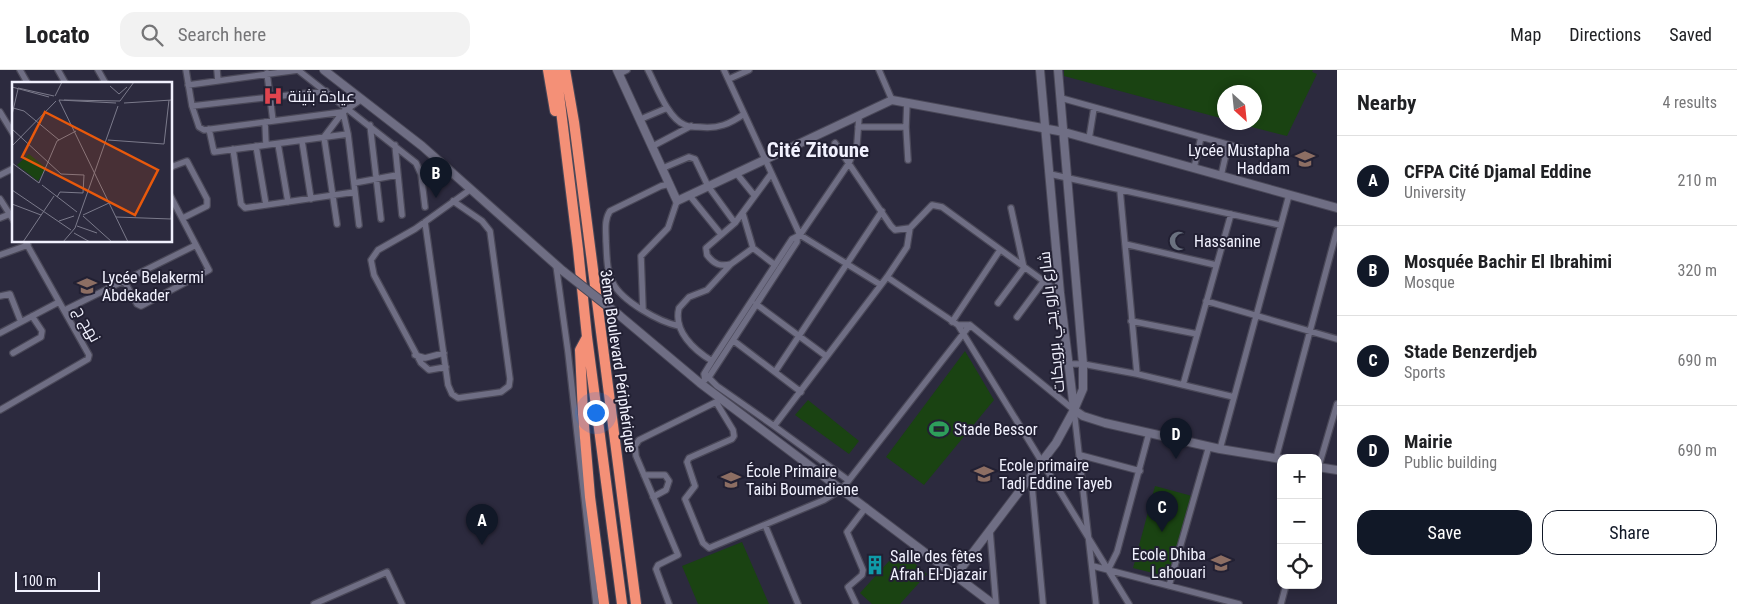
<!DOCTYPE html>
<meta charset="utf-8">
<style>
body{margin:0;font-family:"Roboto Condensed",Cairo,sans-serif;background:#f2f2f2;color:#202124}
.controls{position:absolute;right:15px;bottom:15px;display:grid;overflow:hidden;border-radius:10px;box-shadow:0 2px 8px #0003}
.controls button{width:45px;height:45px;display:grid;place-items:center;padding:0;border:0;border-bottom:1px solid #e0e0e0;background:#fff;color:#202124;font:25px sans-serif}
.compass{position:absolute;left:1217px;top:15px;width:45px;height:45px;border-radius:50%;background:#fff;box-shadow:0 2px 8px #0003;rotate:153deg}
.scale{position:absolute;left:15px;bottom:12px;width:85px;box-sizing:border-box;padding-left:5px;border:2px solid #f1f1fe;border-top:0;font-size:14px;line-height:18px;white-space:nowrap;color:#f1f1fe;-webkit-text-stroke:4px #222033;paint-order:stroke}
.you{position:absolute;left:595px;top:342px;width:18px;height:18px;margin:-12px;border:4px solid #fff;border-radius:50%;background:#1a73e8;box-shadow:0 0 0 8px #1a73e833}
.badge{display:grid;place-items:center;width:32px;height:32px;border-radius:50%;background:#111827;color:#fff;font-size:16px;font-weight:700}
.pin{position:absolute;translate:-50% -41px;filter:drop-shadow(0 1px 2px #0008)}
.pin::after{content:'';position:absolute;top:26px;width:18px;height:15px;background:inherit;clip-path:polygon(0 0,100% 0,50% 100%)}
.list{margin:0;padding:0;list-style:none}
h2{display:flex;justify-content:space-between;align-items:center;height:65px;margin:0;padding:0 20px;font-size:21px}
h2 small{font-size:16px;font-weight:400;color:#757577}
.list li{display:grid;grid-template-columns:32px 1fr auto;gap:15px;align-items:center;box-sizing:border-box;height:90px;padding:0 20px;border-top:1px solid #e0e0e0}
.list b{display:block;font-size:19px;white-space:nowrap}
.list p{margin:0;font-size:16px;white-space:nowrap;color:#757577}
.list em{font-size:16px;font-style:normal;color:#757577}
.actions{display:flex;gap:10px;padding:15px 20px}
.actions a{flex:1;padding:11px 0;border:1px solid #111827;border-radius:15px;text-align:center;font-size:18px;color:#111827}
.actions .main{background:#111827;color:#fff}
.icon{flex:none;width:28px;height:28px;fill:none;stroke:currentColor;stroke-width:2;stroke-linecap:round;stroke-linejoin:round}
.map{position:relative;flex:none;width:1337px;height:534px;overflow:hidden}
header{display:flex;align-items:center;gap:30px;box-sizing:border-box;height:70px;padding:0 25px;background:#fff;border-bottom:1px solid #e0e0e0}
header strong{font-size:24px}
nav{display:flex;gap:28px;margin-inline-start:auto;font-size:18px}
.search{width:350px;height:45px;background:#f2f2f2;display:flex;align-items:center;gap:12px;box-sizing:border-box;padding:0 18px;border-radius:15px;color:#757577;font-size:19px}
main{display:flex}
aside{flex:1;background:#fff}
.map>svg:first-child{display:block}
</style>
<header>
<strong>Locato</strong>
<div class="search"><svg class="icon" aria-label="search" viewBox="0 0 24 24"><circle cx="10" cy="10" r="6"/><path d="M15 15l6 6"/></svg>Search here</div>
<nav><a>Map</a><a>Directions</a><a>Saved</a></nav>
</header>
<main>
<div class="map">
<svg width="1337" height="534" viewBox="0 0 1337 534">
<rect width="100%" height="100%" fill="#2c2a3e"/>
<path fill="#1a4312" d="M1064,0H1313L1312,2L1317,4L1287,66L1236,53L1254,52V22H1224V49L1064,6Z
M965,281L994,330L924,415L886,387Z
M808,330L859,371L849,384L795,345Z
M1155,416L1192,426L1169,507L1133,498Z
M742,472L769,534H698L682,496Z
M899,480L927,504L900,534H872L860,523Z"/>
<g fill="none" stroke-linecap="round" stroke-linejoin="round">
<defs>
<path id="street" d="M20,0L28,14
M58,0L66,14
M98,0L106,14
M186,0L192,36L199,57L204,60L343,42L348,64L359,155
M217,0L218,11
M298,0L416,93L421,104L425,137
M648,0C656,15 668,49 685,55C689,57 695,57 700,57C718,59 730,54 744,44
M724,0L800,165L881,215
M879,0L892,30
M267,3L273,51
M619,4L627,0
M729,9L749,0
M188,15L298,0
M1061,28L1259,83
M907,32L906,57L908,90
M192,36L326,21
M0,42L14,65
M641,49L667,38
M265,52L266,75
M370,55L381,149
M858,57H903
M209,59L214,82L348,64
M1089,69L1094,38
M302,71L311,129
M835,73L891,156L895,160L910,158
M278,74L288,132
M395,75L402,145
M256,76L266,135
M653,76L691,56
M233,79L241,134L245,138L355,122
M171,97L187,91L207,129V136L183,148
M663,98L689,87L695,89L708,116L735,153
M1194,98L1201,67
M737,104L754,125
M1050,104L1280,155
M0,105L14,98
M1221,106L1228,75
M354,113L397,105
M670,114L661,116L610,141C604,150 606,161 606,171C607,185 606,200 613,213C622,231 659,252 679,256
M1120,120L1137,304
M690,126L720,163
M0,129L14,151
M743,144L753,178
M0,148L10,144
M425,152L448,315L452,324L458,328L501,322L509,316L510,309L490,161L482,151L453,131
M337,154L324,67L343,42L362,29
M1125,174L1216,195
M0,185L28,175
M731,194C720,197 714,194 707,185L706,178L735,153L771,104
M556,195L568,282L596,534
M887,207L958,255L1129,534
M124,211L137,234L141,236L209,200L171,127
M0,226L10,224L21,252
M1206,231L1337,269
M998,233L1024,198L1011,138
M756,234L826,286
M65,240L196,175
M643,240L641,186L668,158L677,131
M1017,247L1043,212
M1131,251L1197,264
M952,252L1000,180
M958,255H970L1074,340L1096,534
M0,263L59,232
M734,271L801,322
M13,283L41,267L42,261L32,246
M415,285L425,288L444,283
M712,291C694,280 673,261 679,238L689,227L707,220L731,194L753,178L775,195
M1068,294H1083L1137,304L1234,327
M446,297L429,300L421,293L374,205L371,190L378,180L415,159L471,119
M775,302L882,141
M706,305L717,316L774,356
M704,310L709,307L797,172V168
M705,310L704,304L712,291L792,169L800,165L849,93L857,74L859,47
M1183,315L1231,144
M716,332L733,360L734,366L732,369L689,388L687,392L695,416L685,429L703,473L709,478L824,430L842,419L970,255
M0,340L88,289L89,285L25,171
M1220,379L1289,125
M1080,385L1140,401
M1276,388L1337,160
M1318,399L1337,334
M644,405H665L669,411L666,420L653,427
M1031,405L1043,534
M848,410L774,356L887,207L907,177L910,158L932,135L942,137L1060,223
M765,455L798,534
M990,461L996,534
M1093,496L1239,534
M1108,500L1117,482L1149,363
M1169,516L1209,376
M314,534L387,502L402,534
M669,534L656,499L658,495L678,485L636,386L635,376L639,370L718,331
M856,534L848,517L862,505L863,500L847,462L866,437
M1281,534L1286,515"/>
<path id="secondary" d="M324,0L422,76L563,201
M617,0L677,131L892,30L1064,62L1337,138
M1040,0L1060,223L1074,339
M619,245L700,313L993,534
M1074,340L1083,346L1105,353L1220,379L1281,389
M1318,397L1337,400
M956,505L1056,373L1074,340L1083,319V294L1058,0"/>
<path id="highway" d="M548,0L555,41
M556,0L578,179L587,267L622,534
M565,0L574,52L636,534
M587,267L580,280L583,344L590,427L604,534"/>
</defs>
<use href="#street" stroke="#4a4858" stroke-width="8"/>
<use href="#secondary" stroke="#4a4858" stroke-width="10"/>
<use href="#highway" stroke="#4a4858" stroke-width="12"/>
<use href="#street" stroke="#6f6e84" stroke-width="5.5"/>
<use href="#secondary" stroke="#6f6e84" stroke-width="8"/>
<use href="#highway" stroke="#f49077" stroke-width="10"/>
<defs>
<path id="secondary-bridge" d="M563,201L619,245"/>
</defs>
<use href="#secondary-bridge" stroke="#4a4858" stroke-width="10" stroke-linecap="butt"/>
<use href="#secondary-bridge" stroke="#6f6e84" stroke-width="8"/>
</g>
<defs>
<symbol id="hospital-bare" viewBox="-9 -9 18 18"><path d="M-5-5h3v3.5h4V-5h3V5h-3V1.5h-4V5h-3Z" fill="#e0444e" stroke="#222033" stroke-width="2.5" paint-order="stroke"/></symbol>
<symbol id="school-bare" viewBox="-9 -9 18 18"><path d="M0-5L7-2L0 1L-7-2ZM-4 1L0 2.5L4 1V4Q0 6-4 4Z" fill="#8d6e63" stroke="#222033" stroke-width="2.5" paint-order="stroke"/></symbol>
<symbol id="mosque-bare" viewBox="-9 -9 18 18"><path d="M3.5-4.9A6 6 0 1 0 3.5 4.9A5 5 0 1 1 3.5-4.9Z" fill="#6b7280" stroke="#222033" stroke-width="2.5" paint-order="stroke"/></symbol>
<symbol id="stadium-bare" viewBox="-9 -9 18 18"><path d="M0-5a6.5 5 0 1 0 0 10a6.5 5 0 1 0 0-10ZM-3.5-1.8h7v3.6h-7Z" fill="#2e9e5b" stroke="#222033" stroke-width="2.5" paint-order="stroke"/></symbol>
<symbol id="building-bare" viewBox="-9 -9 18 18"><path d="M-4-6H4V6H1V3H-1V6H-4ZM-2.5-4.3h1.7v1.8h-1.7ZM.8-4.3h1.7v1.8H.8ZM-2.5-1h1.7V.8h-1.7ZM.8-1h1.7V.8H.8Z" fill="#0f9aa8" stroke="#222033" stroke-width="2.5" paint-order="stroke"/></symbol>
</defs>
<g fill-rule="evenodd">
<use href="#hospital-bare" x="259" y="12" width="28" height="28"/>
<use href="#school-bare" x="1291" y="75" width="28" height="28"/>
<use href="#mosque-bare" x="1165" y="157" width="28" height="28"/>
<use href="#school-bare" x="73" y="202" width="28" height="28"/>
<use href="#stadium-bare" x="925" y="345" width="28" height="28"/>
<use href="#school-bare" x="970" y="390" width="28" height="28"/>
<use href="#school-bare" x="717" y="396" width="28" height="28"/>
<use href="#school-bare" x="1207" y="479" width="28" height="28"/>
<use href="#building-bare" x="861" y="481" width="28" height="28"/>
</g>
<g text-anchor="middle" stroke-width="4" stroke-linejoin="round" paint-order="stroke">
<g font-size="16" fill="#f1f1fe" stroke="#222033" text-anchor="start">
<text x="288" y="32">عيادة بثينة</text>
<text x="1290" y="86" text-anchor="end">Lycée Mustapha<tspan x="1290" dy="18">Haddam</tspan></text>
<text x="1194" y="177">Hassanine</text>
<text x="102" y="213">Lycée Belakermi<tspan x="102" dy="18">Abdekader</tspan></text>
<text x="954" y="365">Stade Bessor</text>
<text x="999" y="401">Ecole primaire<tspan x="999" dy="18">Tadj Eddine Tayeb</tspan></text>
<text x="746" y="407">École Primaire<tspan x="746" dy="18">Taibi Boumediene</tspan></text>
<text x="1206" y="490" text-anchor="end">Ecole Dhiba<tspan x="1206" dy="18">Lahouari</tspan></text>
<text x="890" y="492">Salle des fêtes<tspan x="890" dy="18">Afrah El-Djazair</tspan></text>
</g>
<g font-size="16" fill="#f1f1fe" stroke="#222033">
<text transform="translate(1051 252) rotate(-96)" y="6">شارع بارو يحي برويكات</text>
<text transform="translate(88 254) rotate(61)" y="6">نهج ج</text>
<text transform="translate(619 291) rotate(82)" y="6">3ème Boulevard Périphérique</text>
</g>
<g font-size="21" font-weight="bold" fill="#f1f1fe" stroke="#222033">
<text x="818" y="87">Cité Zitoune</text>
</g>
</g>
<g transform="translate(12 12)">
<rect width="160" height="160" fill="#2c2a3e"/>
<path d="M17,72L34,86L26,99L5,83Z" fill="#1a4312"/>
<path fill="none" stroke="#7b7a8b" stroke-width="1" d="M98,4L107,12L115,5M0,5L37,15M6,6L42,14M43,14L50,0M47,18L116,160M47,18L104,21M52,18L108,19L122,0M112,21L160,18M1,26L12,29L47,58M0,33L6,7M0,47L49,92L72,93L71,111M96,58L152,62L157,18M0,64L44,19M0,81L27,101M27,101L45,59L64,49M30,103L65,130M0,108L59,148M45,115L48,110L71,111M0,122L29,133M71,133L97,121M71,134L100,160M104,135L159,137L160,124M47,139L62,134M65,144L85,151M62,151L78,160M11,160L42,114M51,160L63,146L106,24"/>
<path fill="#e8590c" fill-opacity="0.15" stroke="#e8590c" stroke-width="2.5" d="M33,30L146,88L123,133L10,75Z"/>
<rect width="160" height="160" fill="none" stroke="#f1f1fe" stroke-width="2.5"/>
</g>
</svg>
<div class="controls">
<button>+</button>
<button>−</button>
<button><svg class="icon" aria-label="locate" viewBox="0 0 24 24"><circle cx="12" cy="12" r="6"/><path d="M12 2v4M12 18v4M2 12h4M18 12h4"/></svg></button>
</div>
<svg class="compass" viewBox="-18 -18 36 36"><path d="M0-13l5 13h-10z" fill="#e53935"/><path d="M0 13l5-13h-10z" fill="#757577"/></svg>
<div class="scale">100 m</div>
<div class="you"></div>
<div class="pin badge" style="left:482px;top:475px">A</div>
<div class="pin badge" style="left:436px;top:128px">B</div>
<div class="pin badge" style="left:1162px;top:462px">C</div>
<div class="pin badge" style="left:1176px;top:389px">D</div>
</div>
<aside>
<h2>Nearby<small>4 results</small></h2>
<ul class="list">
<li><span class="badge">A</span><div><b>CFPA Cité Djamal Eddine</b><p>University</p></div><em>210 m</em></li>
<li><span class="badge">B</span><div><b>Mosquée Bachir El Ibrahimi</b><p>Mosque</p></div><em>320 m</em></li>
<li><span class="badge">C</span><div><b>Stade Benzerdjeb</b><p>Sports</p></div><em>690 m</em></li>
<li><span class="badge">D</span><div><b>Mairie</b><p>Public building</p></div><em>690 m</em></li>
</ul>
<div class="actions"><a class="main">Save</a><a>Share</a></div>
</aside>
</main>
